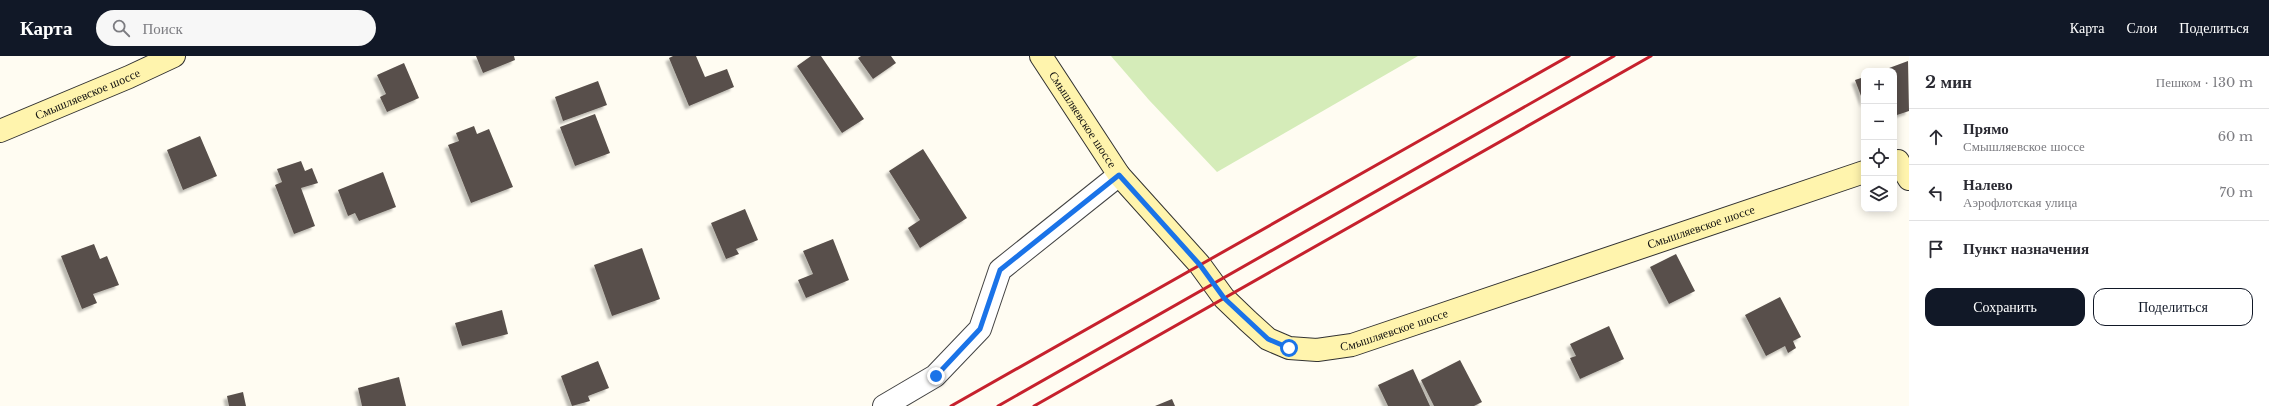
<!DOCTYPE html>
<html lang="ru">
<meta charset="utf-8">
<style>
body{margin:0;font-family:"Libre Baskerville",serif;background:#f7f7f7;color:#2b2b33}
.controls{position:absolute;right:12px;top:12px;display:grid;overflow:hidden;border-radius:8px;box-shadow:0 2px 10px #0003}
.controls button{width:36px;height:36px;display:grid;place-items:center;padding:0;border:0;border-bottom:1px solid #e1e1e2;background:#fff;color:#2b2b33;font:20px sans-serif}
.stop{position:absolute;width:12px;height:12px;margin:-9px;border:3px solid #1a73e8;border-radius:50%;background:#fff}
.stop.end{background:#1a73e8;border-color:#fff;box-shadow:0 1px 4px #0008}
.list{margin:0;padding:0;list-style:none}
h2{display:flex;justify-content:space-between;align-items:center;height:52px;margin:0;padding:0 16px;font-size:17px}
h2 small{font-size:13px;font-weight:400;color:#7c7c81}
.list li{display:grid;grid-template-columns:26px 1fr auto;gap:12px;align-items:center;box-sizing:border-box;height:56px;padding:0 16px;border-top:1px solid #e1e1e2}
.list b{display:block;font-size:15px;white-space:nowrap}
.list p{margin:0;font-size:13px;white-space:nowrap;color:#7c7c81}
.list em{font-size:13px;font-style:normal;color:#7c7c81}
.actions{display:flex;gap:8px;padding:12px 16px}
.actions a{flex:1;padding:9px 0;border:1px solid #111827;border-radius:12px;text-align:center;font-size:14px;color:#111827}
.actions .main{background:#111827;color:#fff}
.icon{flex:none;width:22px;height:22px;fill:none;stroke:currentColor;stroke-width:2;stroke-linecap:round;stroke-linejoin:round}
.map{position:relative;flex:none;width:1909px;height:350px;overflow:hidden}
header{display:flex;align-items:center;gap:24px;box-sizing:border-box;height:56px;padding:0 20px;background:#111827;color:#fff}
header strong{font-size:19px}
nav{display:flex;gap:22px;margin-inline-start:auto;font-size:14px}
.search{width:280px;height:36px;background:#f7f7f7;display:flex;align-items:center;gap:10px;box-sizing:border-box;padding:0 14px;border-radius:22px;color:#7c7c81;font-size:15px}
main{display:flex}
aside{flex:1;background:#fff}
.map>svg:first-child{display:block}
</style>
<header>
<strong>Карта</strong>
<div class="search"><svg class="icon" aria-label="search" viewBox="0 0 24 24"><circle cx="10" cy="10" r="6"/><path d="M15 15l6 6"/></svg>Поиск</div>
<nav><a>Карта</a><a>Слои</a><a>Поделиться</a></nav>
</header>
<main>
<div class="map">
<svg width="1909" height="350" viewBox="0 0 1909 350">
<defs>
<filter id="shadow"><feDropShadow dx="-3.5" dy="3.5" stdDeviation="1" flood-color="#0004"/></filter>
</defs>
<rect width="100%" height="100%" fill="#fffcf2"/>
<path fill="#d5ecb9" d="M1111,0H1418L1217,116L1149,44Z"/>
<path fill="#59504b" filter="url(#shadow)" d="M476,0H514L515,4L483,17Z
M673,0H696L705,21L727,13L734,31L689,50L669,2Z
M811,0H821L864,63L842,77L797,10Z
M861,0H891L896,7L873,23L858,2Z
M1908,5L1909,55L1894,60V15H1881Z
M404,7L419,42L387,56L380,41L386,38L377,19Z
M1864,21V48L1855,24Z
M598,25L607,49L563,65L555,41Z
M595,58L610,97L575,110L560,71Z
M474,70L477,78L489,73L513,131L471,147L448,89L459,85L456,77Z
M200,80L217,120L183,134L167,94Z
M923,93L967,162L920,192L908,172L920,164L889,115Z
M301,105L305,115L312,112L318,127L301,132L315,170L294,178L275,129L282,126L277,113Z
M383,116L396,151L359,165L355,157L348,160L338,134Z
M745,153L758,184L736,193L739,198L726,203L711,167Z
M833,183L849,224L806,242L798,224L813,218L803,195Z
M94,188L100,203L107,200L119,229L93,238L97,247L82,253L61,200Z
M642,192L660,243L612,260L594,209Z
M1676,198L1695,235L1669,248L1650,211Z
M1780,241L1801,281L1793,285L1796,292L1788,297L1785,290L1766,300L1745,259Z
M502,254L508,278L462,290L455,267Z
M1609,270L1624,303L1580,323L1570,302L1576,300L1570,288Z
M1460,304L1482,346L1474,350H1434L1421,324Z
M598,305L609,332L588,340L590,345L572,350L561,320Z
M1413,313L1430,350H1388L1378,329Z
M399,321L406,350H362L358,332Z
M243,336L246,350H229L227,340Z
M1172,343L1175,350H1155Z"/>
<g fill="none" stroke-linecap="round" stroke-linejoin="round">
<defs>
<path id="street" d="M884,350L935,320L980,273L1000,214L1119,119"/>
<g id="secondary">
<path id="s1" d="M1041,0L1119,119L1200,209L1224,242L1248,265L1268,283L1289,292L1317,294L1352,289L1864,116"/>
<path id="s2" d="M0,75L129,21L174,0"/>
<path d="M1898,105L1909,123"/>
</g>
</defs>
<use href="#street" stroke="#434343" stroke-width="24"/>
<use href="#secondary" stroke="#323232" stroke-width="24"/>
<use href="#street" stroke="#fff" stroke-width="22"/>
<use href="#secondary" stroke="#fff4ad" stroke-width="22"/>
<path stroke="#c6212d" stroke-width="3" d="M951,350L1569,0
M998,350L1614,0
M1034,350L1651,0"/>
</g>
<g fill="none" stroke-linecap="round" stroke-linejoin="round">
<path stroke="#1a73e8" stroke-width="5" d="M936,320L980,273L1000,214L1119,119L1200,209L1224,242L1268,283L1289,292"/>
</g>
<g text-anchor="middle" stroke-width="4" stroke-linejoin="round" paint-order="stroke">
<g font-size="12" fill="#101010" stroke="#fff">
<text dy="4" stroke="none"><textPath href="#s2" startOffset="95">Смышляевское шоссе</textPath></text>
<text dy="4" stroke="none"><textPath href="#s1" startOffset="76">Смышляевское шоссе</textPath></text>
<text dy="4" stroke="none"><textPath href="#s1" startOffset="819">Смышляевское шоссе</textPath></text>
<text dy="4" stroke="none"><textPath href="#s1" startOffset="495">Смышляевское шоссе</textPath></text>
</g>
</g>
</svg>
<div class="controls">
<button>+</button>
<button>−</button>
<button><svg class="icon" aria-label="locate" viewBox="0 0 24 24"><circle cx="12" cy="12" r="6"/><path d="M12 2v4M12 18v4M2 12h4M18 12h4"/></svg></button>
<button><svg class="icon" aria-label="layers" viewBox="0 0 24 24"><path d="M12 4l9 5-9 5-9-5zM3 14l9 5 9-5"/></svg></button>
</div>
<div class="stop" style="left:1289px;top:292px"></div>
<div class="stop end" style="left:936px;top:320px"></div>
</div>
<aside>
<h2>2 мин<small>Пешком · 130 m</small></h2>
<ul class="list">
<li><svg class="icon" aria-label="ahead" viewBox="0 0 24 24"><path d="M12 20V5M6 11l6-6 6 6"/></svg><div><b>Прямо</b><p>Смышляевское шоссе</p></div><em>60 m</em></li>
<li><svg class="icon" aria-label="left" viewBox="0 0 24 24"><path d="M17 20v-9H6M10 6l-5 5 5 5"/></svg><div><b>Налево</b><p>Аэрофлотская улица</p></div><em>70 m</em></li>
<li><svg class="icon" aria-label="arrive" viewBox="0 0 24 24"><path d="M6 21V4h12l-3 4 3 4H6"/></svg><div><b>Пункт назначения</b></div></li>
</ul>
<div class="actions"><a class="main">Сохранить</a><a>Поделиться</a></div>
</aside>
</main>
